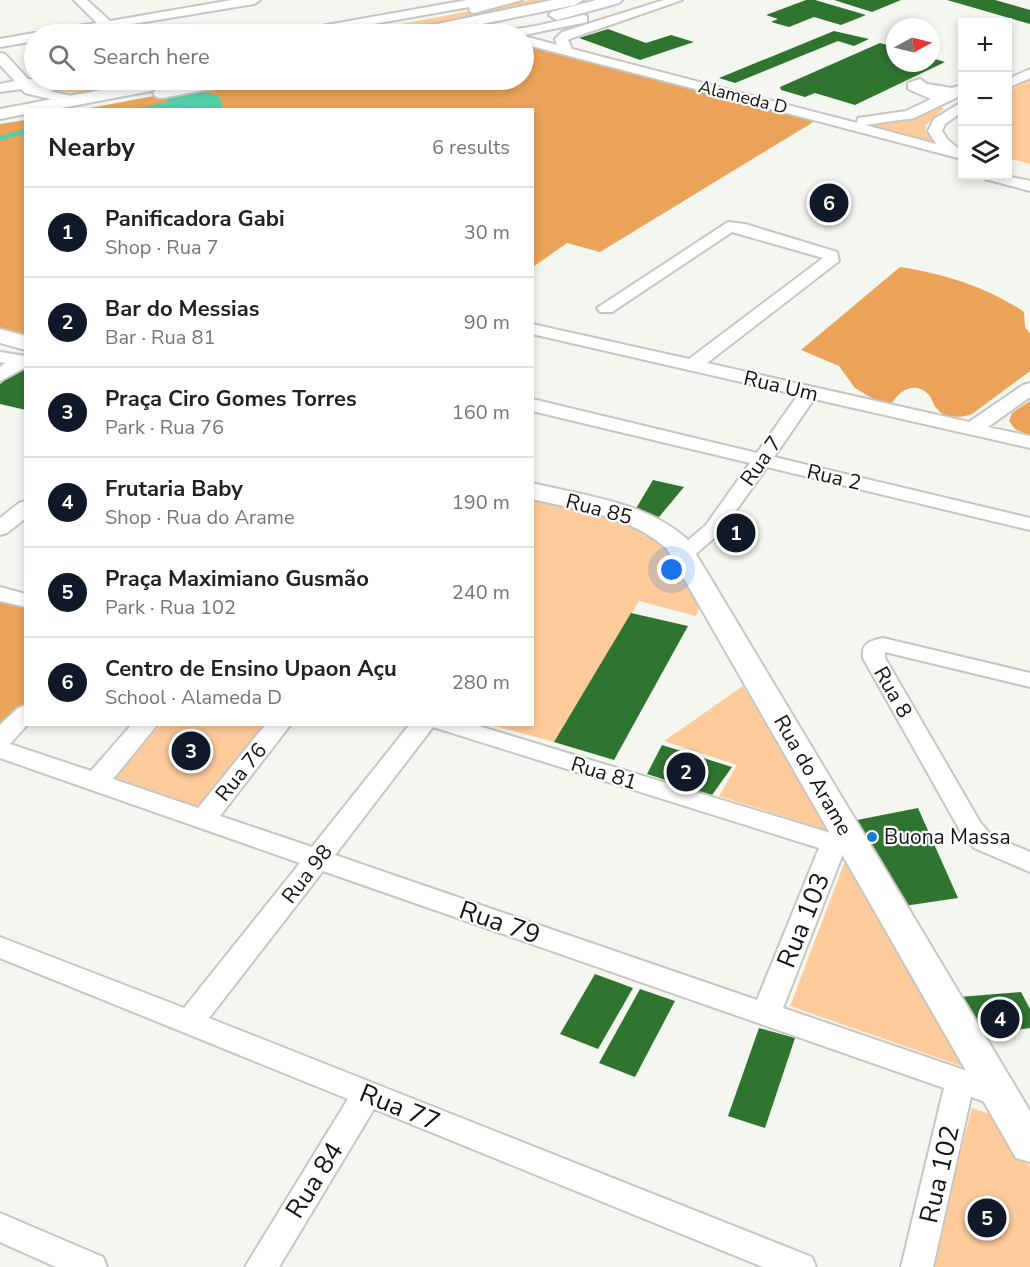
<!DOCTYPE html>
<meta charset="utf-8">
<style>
body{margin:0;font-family:"Nunito Sans",sans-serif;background:#f6f6f6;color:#222}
.controls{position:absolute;right:18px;top:18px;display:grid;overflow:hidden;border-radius:0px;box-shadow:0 3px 9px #0003}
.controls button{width:54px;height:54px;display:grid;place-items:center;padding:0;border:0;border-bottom:2px solid #e0e0e0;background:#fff;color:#222;font:30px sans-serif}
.compass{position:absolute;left:886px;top:18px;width:54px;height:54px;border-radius:50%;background:#fff;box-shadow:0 3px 9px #0003;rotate:83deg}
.you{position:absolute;left:672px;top:570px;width:21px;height:21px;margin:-15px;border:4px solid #fff;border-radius:50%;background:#1a73e8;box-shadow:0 0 0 9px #1a73e833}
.badge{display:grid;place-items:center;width:39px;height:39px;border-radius:50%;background:#111827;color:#fff;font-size:20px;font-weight:700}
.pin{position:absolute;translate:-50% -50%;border:3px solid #fff;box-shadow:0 2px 6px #0006}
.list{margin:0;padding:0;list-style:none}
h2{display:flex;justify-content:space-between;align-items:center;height:78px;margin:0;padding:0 24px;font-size:26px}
h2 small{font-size:20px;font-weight:400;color:#767676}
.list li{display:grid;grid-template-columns:39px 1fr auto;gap:18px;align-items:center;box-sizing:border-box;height:90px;padding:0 24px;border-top:2px solid #e0e0e0}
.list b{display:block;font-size:22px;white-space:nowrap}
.list p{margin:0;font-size:20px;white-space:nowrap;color:#767676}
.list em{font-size:20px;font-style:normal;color:#767676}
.icon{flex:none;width:33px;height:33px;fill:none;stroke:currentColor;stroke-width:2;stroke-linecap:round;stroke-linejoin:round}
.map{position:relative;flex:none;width:1030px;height:1267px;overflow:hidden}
.search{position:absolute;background:#fff;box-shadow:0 3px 9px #0003;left:24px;top:24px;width:510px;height:66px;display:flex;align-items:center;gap:15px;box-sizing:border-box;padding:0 21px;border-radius:33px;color:#767676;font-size:22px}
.panel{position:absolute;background:#fff;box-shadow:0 3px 9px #0003;left:24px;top:108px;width:510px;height:618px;border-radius:0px}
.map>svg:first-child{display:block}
</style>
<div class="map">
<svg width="1030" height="1267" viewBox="0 0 1030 1267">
<rect width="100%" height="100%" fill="#f4f6f0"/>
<path fill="#ffcb9b" d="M529,0H562L396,34H348Z
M103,80H154C135,83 70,101 56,88Z
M1030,80V164L1008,158V91Z
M939,107L944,108L925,126L926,132L935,142L871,125L913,118Z
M533,494L635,522L661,540L701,604L696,616L639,601L554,742L492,725L532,724Z
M743,686L830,831L719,796L737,765L664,741Z
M161,725H266L200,807L114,777Z
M845,861L970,1069L790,1006Z
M972,1108L1004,1119L1030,1168V1267H931Z"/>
<path fill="#eba359" d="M524,43L815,121L600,252L567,243L533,267L532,110H79L240,80H524Z
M25,120V341L0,334V124Z
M900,267C945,274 987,287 1024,312L1025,327L1030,334V371L972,414C961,418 946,419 937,409C933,405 932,397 927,393C914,382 900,390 892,403H881L870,397L855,388L839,366L801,350Z
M1030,401V436L1015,429L1009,421L1012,413Z
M0,599L26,606L25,703L0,729Z"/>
<path fill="#53d0aa" d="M197,91L219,96L223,106L220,110H129L167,102L170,97Z"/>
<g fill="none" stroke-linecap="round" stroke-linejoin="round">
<path stroke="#53d0aa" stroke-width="4.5" d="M0,138L26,131"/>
</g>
<path fill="#2f7530" d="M806,0H815L866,15L841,25L814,17L789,27L771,22L778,19L766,15Z
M834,0H901L872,12Z
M947,0H995L1030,10V24Z
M608,29L646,43L671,35L694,42L640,60L579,38Z
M834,31L869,39L854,46L838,41L735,83L719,78Z
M880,43L895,47V63H931V58L945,62L855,105L815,93L805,97L781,90L780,87Z
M22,367L26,368V410L0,404V384Z
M653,480L684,487L659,517L635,510Z
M631,613L688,626L614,760L554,742Z
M662,745L732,767L712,795L647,774Z
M918,808L958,898L904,906L857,820Z
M595,974L633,988L598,1049L560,1034Z
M640,989L675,1001L635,1077L599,1063Z
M1021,992L1030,1009V1028L978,1035L959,997Z
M759,1028L795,1038L765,1128L728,1116Z"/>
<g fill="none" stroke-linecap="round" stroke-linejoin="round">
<defs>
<path id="minor" d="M74,0H87L110,21L232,0H260L254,4L72,34H46L52,30L97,23Z
M467,0H522L474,13L470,12L469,7L317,34H293L299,30Z
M664,0H682L572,38L568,40L572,49L857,123L858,118L906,111L931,99L908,89V83L920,79L927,84L952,88L962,85V94L960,96L914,118L865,125L936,144L928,131L934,119L962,102V112L945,124L942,131L948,140L962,151V159L524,44V36L557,45L555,39L562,32Z
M583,15L587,16V22L524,35L475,34L470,31C478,24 491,31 502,30C529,29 557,21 583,15Z
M34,33L39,34H34V41L0,47V39Z
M0,53L5,54L28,79L41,80L42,84L66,80H94L87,84L49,91L76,97L78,100L71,104L25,93L21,89L0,92V84L15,81L0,65Z
M1030,69V78L1008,88V79Z
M982,176H1006L1030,181V191L985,179Z
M728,222L745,224L837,252L839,261L707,363L969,422L1023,385L1030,383V397L988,427L1030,436V448L814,399L774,457L1030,518V530L767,467L720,533L691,558H677L673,554L677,550L706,525L750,463L532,411V399L757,453L798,395L532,334V324L689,359L823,258L732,232L612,312H600L597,308Z
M0,352L26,356V367L0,381V367L5,363L0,362Z
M26,501V518L7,533L0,535V518L19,503Z
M0,587L26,594V607L0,601Z
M883,638L1030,673V687L885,652V658L980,822L992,836L1030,852V872L974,848L962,834L863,658C861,643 870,641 883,638Z
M26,705V724H28L10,744L91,771L132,724H158L113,779L198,808L266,724H291L220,816L312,847L410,724H472L834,834L849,832L858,835L862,841L858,847L844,851L783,1008L1011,1086L1015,1095L1011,1104L1000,1107L971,1097L933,1267H901L944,1088L323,871L209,1018L812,1257L816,1267H763L374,1109L279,1267H245L348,1099L0,958V937L184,1008L300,863L0,758V725L18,708ZM433,727L819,848L757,1000L335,855Z
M0,1213L103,1257L107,1267H56L0,1242Z"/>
<path id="major" d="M553,0H583L575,5L434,34H405L413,29Z
M596,0H622L619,3L557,20L549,15L551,12Z
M154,80H187L185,83L206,80H240L231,85L162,98L156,97L153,93L156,90L51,110H26V114L0,119V109Z
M0,329L26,336V350L0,343Z
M532,483C585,496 646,502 687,539L1030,1111V1162L1016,1158L667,549C631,516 579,510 532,499Z"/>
</defs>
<use href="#minor" stroke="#c6c7c2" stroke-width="4"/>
<use href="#major" stroke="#c6c7c2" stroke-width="4"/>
<use href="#minor" fill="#fff" fill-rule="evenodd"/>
<use href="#major" fill="#fff" fill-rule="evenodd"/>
</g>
<circle fill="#1c7bc7" stroke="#fff" stroke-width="2" cx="872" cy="837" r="6"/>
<g text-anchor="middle" stroke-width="4.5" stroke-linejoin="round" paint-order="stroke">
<g font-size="18" fill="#151614" stroke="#fff">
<text transform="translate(743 97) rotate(14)" y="6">Alameda D</text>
</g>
<g font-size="21" fill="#151614" stroke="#fff">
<text transform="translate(781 386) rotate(13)" y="7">Rua Um</text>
<text transform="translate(761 461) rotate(-55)" y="7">Rua 7</text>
<text transform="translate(834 477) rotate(13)" y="7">Rua 2</text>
<text transform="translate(599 509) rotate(15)" y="7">Rua 85</text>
<text transform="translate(893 692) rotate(60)" y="7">Rua 8</text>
<text transform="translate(241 772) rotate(-51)" y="7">Rua 76</text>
<text transform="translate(604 773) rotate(17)" y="7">Rua 81</text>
<text transform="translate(813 775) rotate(60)" y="7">Rua do Arame</text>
<text transform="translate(307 874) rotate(-52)" y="7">Rua 98</text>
</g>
<g font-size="21" fill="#151614" stroke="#fff" text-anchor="start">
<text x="884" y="844">Buona Massa</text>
</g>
<g font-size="26" fill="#151614" stroke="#fff">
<text transform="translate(803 920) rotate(-68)" y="9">Rua 103</text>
<text transform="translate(500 922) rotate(19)" y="9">Rua 79</text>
<text transform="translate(400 1107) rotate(22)" y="9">Rua 77</text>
<text transform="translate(939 1174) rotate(-77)" y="9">Rua 102</text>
<text transform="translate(314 1180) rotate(-58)" y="9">Rua 84</text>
</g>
</g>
</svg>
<div class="controls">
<button>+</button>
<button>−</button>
<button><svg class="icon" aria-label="layers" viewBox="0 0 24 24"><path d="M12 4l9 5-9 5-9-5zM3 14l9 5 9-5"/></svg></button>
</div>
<svg class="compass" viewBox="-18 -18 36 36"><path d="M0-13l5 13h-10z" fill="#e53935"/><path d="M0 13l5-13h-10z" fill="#767676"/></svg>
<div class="you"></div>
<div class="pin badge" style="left:736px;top:533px">1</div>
<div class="pin badge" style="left:686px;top:772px">2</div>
<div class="pin badge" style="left:191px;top:751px">3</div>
<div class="pin badge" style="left:1000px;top:1019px">4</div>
<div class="pin badge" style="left:987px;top:1218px">5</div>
<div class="pin badge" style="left:829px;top:203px">6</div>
<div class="search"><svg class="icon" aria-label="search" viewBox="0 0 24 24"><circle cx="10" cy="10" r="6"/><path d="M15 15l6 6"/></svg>Search here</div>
<section class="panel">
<h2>Nearby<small>6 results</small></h2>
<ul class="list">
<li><span class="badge">1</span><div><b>Panificadora Gabi</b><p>Shop · Rua 7</p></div><em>30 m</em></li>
<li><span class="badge">2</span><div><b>Bar do Messias</b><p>Bar · Rua 81</p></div><em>90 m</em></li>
<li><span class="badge">3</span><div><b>Praça Ciro Gomes Torres</b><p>Park · Rua 76</p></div><em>160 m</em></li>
<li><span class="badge">4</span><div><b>Frutaria Baby</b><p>Shop · Rua do Arame</p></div><em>190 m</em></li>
<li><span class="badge">5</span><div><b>Praça Maximiano Gusmão</b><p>Park · Rua 102</p></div><em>240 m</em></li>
<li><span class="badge">6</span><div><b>Centro de Ensino Upaon Açu</b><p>School · Alameda D</p></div><em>280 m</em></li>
</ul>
</section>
</div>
